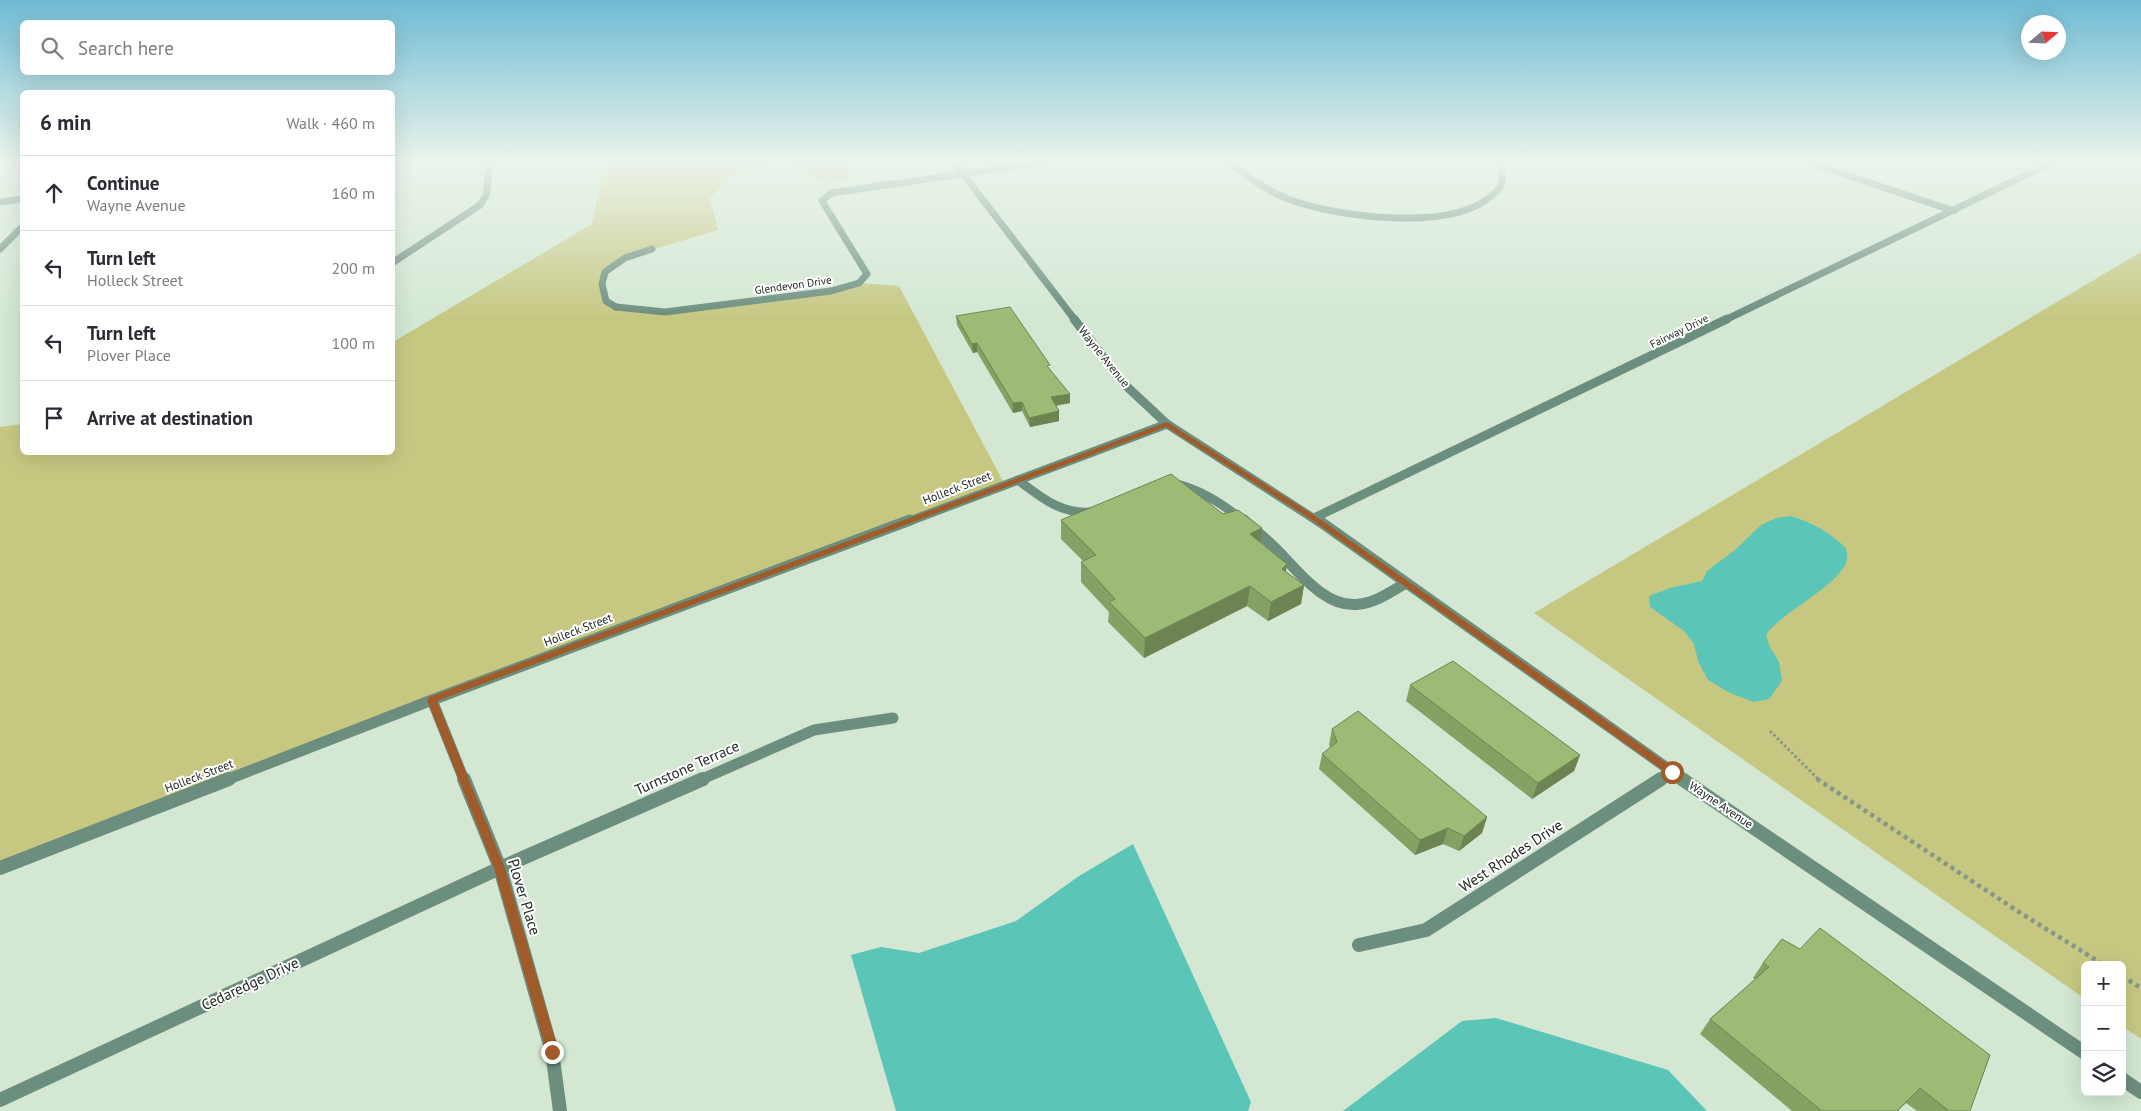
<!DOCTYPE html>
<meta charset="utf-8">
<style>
body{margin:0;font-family:"PT Sans",sans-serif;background:#f7f7f7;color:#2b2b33}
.controls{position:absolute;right:15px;bottom:15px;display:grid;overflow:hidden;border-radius:8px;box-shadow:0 5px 20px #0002}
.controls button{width:45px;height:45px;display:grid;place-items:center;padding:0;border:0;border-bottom:1px solid #e1e1e2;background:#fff;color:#2b2b33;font:25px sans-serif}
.compass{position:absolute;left:2021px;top:15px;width:45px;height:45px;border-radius:50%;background:#fff;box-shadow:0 5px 20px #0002;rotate:71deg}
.stop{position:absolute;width:15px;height:15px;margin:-11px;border:4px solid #9f5c2a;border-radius:50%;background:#fff}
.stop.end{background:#9f5c2a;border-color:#fff;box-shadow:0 1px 5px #0008}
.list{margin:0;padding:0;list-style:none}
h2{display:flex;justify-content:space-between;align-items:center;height:65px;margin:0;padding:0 20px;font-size:21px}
h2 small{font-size:16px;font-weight:400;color:#7c7c81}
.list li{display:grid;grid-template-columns:32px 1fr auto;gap:15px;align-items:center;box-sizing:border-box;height:75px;padding:0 20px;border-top:1px solid #e1e1e2}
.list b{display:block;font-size:19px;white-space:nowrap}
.list p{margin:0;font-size:16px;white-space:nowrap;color:#7c7c81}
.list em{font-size:16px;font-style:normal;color:#7c7c81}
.icon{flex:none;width:28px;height:28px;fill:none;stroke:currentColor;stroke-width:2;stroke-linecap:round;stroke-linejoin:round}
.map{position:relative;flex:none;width:2141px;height:1111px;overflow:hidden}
.search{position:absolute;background:#fff;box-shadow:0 5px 20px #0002;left:20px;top:20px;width:375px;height:55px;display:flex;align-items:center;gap:12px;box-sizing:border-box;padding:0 18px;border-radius:8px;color:#7c7c81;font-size:19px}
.panel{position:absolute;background:#fff;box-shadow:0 5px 20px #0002;left:20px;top:90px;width:375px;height:365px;border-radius:8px}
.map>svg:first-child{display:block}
</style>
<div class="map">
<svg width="2141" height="1111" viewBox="0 0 2141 1111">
<rect width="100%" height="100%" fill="#d3e7d3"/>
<path fill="#c6c882" d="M605,162H843L853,178L825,183L783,163L729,178L710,198L718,230L625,258L605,272L602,284L606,301L616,307L665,312L831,291L859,283L899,286L1005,485L0,871V427L22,424V452H392L393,342L592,224Z
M2141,252V1039L2122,1026V965H2085V999L1534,613Z"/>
<path fill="#5bc6b7" d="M1791,516C1813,523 1829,532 1846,548C1846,551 1848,556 1847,560C1839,587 1783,610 1766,635L1769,645L1779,662L1782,681L1769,699L1754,702L1730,693L1708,680L1698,661L1694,644L1684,631L1650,607L1649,596L1670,588L1702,581L1707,571L1735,550L1761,525L1776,518Z
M1133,844L1251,1102L1248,1111H896L851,955L881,947L919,953L1016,921L1079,876Z
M1496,1018L1668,1070L1707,1111H1343L1462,1021Z"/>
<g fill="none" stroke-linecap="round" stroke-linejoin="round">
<path stroke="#879687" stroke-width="3" stroke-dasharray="2.5 2.5" stroke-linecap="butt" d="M1770,731L1819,780"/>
<path stroke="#879687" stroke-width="4.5" stroke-dasharray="4 4" stroke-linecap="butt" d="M1817,779L2019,912L2104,965
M2122,976L2141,988"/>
<path stroke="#6c8e7e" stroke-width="7" d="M616,307L606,301L602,284L605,272L625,258L652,249"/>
<path stroke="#6c8e7e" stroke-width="9" d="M1018,480C1041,497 1060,514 1090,512
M1171,483C1199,488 1223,504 1245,522"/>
<path stroke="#6c8e7e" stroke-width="11" d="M1244,520C1255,530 1266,539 1276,549C1297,570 1326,610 1360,604C1377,602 1392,591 1406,583"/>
<path stroke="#6c8e7e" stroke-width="7" d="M954,162L1075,320
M1229,162C1248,177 1268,192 1291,200C1338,217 1451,232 1491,196C1495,193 1500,189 1501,185C1504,177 1502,170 1501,162
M1808,162L1954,211
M0,202L22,199
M392,263L480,205L486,196L490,162
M616,307L665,312L831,291L859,283L867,274L822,201L831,193L1043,162
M1725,320L2053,162"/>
<path stroke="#6c8e7e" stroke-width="9" d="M1074,319L1123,383L1167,424
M1314,518L1727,319"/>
<path stroke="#6c8e7e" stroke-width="11" d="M432,700L464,780
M700,780L814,730L893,718
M1659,780L1672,772"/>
<path stroke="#6c8e7e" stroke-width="14" d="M464,779L500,868L552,1052L560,1111
M1359,945L1426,930L1661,779
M0,1100L500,868L703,779"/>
<path stroke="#6c8e7e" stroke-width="7" d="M0,249L22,227"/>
<path stroke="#6c8e7e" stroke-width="9" d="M907,522L1167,424L1319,522"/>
<path stroke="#6c8e7e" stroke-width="11" d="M1318,520L1684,780
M226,780L432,700L910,520"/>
<path stroke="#6c8e7e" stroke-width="14" d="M1682,779L2085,1053
M0,868L229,779
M2122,1079L2141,1092"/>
</g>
<path fill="#86a164" d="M956,316L1050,369L1070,403L1056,406L1059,421L1030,427L1022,411L1013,413L977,352L973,353L957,325Z
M1061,520L1260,543L1286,572L1304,585L1301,604L1268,621L1247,606L1144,658L1108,622L1109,612L1081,582V562L1083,561L1061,539Z
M1410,685L1580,755L1574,771L1532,799L1406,701Z
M1332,729L1487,817L1482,833L1459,851L1443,844L1415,855L1319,769L1322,754L1330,747L1329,745Z
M1763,963L1970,1111H1917L1906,1103L1898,1111H1792L1700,1034L1710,1019L1755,980L1753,978Z"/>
<path fill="#6d8351" d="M977,343V352L973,353L972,344Z
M1070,394V403L1051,406V397Z
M1022,402V411L1013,413V403Z
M1059,411V421L1030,427L1029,418Z
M1262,528L1260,547L1250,534Z
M1287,564L1284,584L1282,569Z
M1304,585L1301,604L1268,621L1271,602Z
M1250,586L1247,606L1144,658L1145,638Z
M1580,755L1574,771L1532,799L1538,783Z
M1487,817L1482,833L1459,851L1464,836Z
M1448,828L1443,844L1415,855L1420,840Z"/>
<path fill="#9cbb74" stroke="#6d8351" d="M1010,307L1050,365L1047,366L1070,394L1051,397L1059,411L1029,418L1022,402L1013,403L977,343L972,344L956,316Z
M1171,474L1223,514L1238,510L1262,528L1250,534L1287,564L1282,569L1304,585L1271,602L1250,586L1145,638L1109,602L1115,599L1081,562L1096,555L1061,520Z
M1453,661L1580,755L1538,783L1410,685Z
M1358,711L1487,817L1464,836L1448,828L1420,840L1322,754L1337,742L1332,729Z
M1820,928L1990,1055L1970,1111H1949L1920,1088L1897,1111H1822L1710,1019L1769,967L1763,963L1782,939L1800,949Z"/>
<linearGradient id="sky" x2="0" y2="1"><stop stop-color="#6fbbd4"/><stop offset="0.51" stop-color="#ebf4eb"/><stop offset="1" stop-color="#ebf4eb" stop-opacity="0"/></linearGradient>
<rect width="2141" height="318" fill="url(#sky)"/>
<path fill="#9f5c2a" d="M1167,422L1317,517L1675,769V774H1668L1312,520L1166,427L437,701L505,868L559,1052L557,1057L552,1058L548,1057L494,868L427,700L429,697Z"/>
<g text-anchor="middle" stroke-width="4" stroke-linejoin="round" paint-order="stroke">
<g font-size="11" fill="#212922" stroke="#fff">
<text transform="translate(793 285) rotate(-8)" y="4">Glendevon Drive</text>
<text transform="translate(1679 331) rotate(-26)" y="4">Fairway Drive</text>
</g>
<g font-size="12" fill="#212922" stroke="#fff">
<text transform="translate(1104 357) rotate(51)" y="4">Wayne Avenue</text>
<text transform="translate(957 488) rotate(-21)" y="4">Holleck Street</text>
<text transform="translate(578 630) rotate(-21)" y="4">Holleck Street</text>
<text transform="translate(199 776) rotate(-21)" y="4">Holleck Street</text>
<text transform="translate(1721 805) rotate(34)" y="4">Wayne Avenue</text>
</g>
<g font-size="15" fill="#212922" stroke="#fff">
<text transform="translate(687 768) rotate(-24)" y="5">Turnstone Terrace</text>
<text transform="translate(1511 856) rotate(-33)" y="5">West Rhodes Drive</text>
<text transform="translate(524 897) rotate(73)" y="5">Plover Place</text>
<text transform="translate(250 984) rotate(-25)" y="5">Cedaredge Drive</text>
</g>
</g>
</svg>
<div class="controls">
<button>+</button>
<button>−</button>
<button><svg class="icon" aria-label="layers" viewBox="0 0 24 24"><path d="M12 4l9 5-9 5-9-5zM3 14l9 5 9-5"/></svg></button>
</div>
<svg class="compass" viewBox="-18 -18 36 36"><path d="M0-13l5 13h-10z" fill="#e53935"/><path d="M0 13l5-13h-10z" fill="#7c7c81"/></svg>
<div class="stop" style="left:1672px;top:772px"></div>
<div class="stop end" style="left:552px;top:1052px"></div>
<div class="search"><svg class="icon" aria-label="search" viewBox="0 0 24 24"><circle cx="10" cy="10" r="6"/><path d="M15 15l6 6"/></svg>Search here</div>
<section class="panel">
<h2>6 min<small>Walk · 460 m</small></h2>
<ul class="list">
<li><svg class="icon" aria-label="ahead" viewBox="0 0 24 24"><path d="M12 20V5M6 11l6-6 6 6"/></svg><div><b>Continue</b><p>Wayne Avenue</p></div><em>160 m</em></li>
<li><svg class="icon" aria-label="left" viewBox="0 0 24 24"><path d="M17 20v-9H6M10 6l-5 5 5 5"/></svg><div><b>Turn left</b><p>Holleck Street</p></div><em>200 m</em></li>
<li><svg class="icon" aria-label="left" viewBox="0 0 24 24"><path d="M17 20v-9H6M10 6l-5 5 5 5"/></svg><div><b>Turn left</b><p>Plover Place</p></div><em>100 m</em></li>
<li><svg class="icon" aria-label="arrive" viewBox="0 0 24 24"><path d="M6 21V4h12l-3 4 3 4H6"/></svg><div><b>Arrive at destination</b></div></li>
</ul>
</section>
</div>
